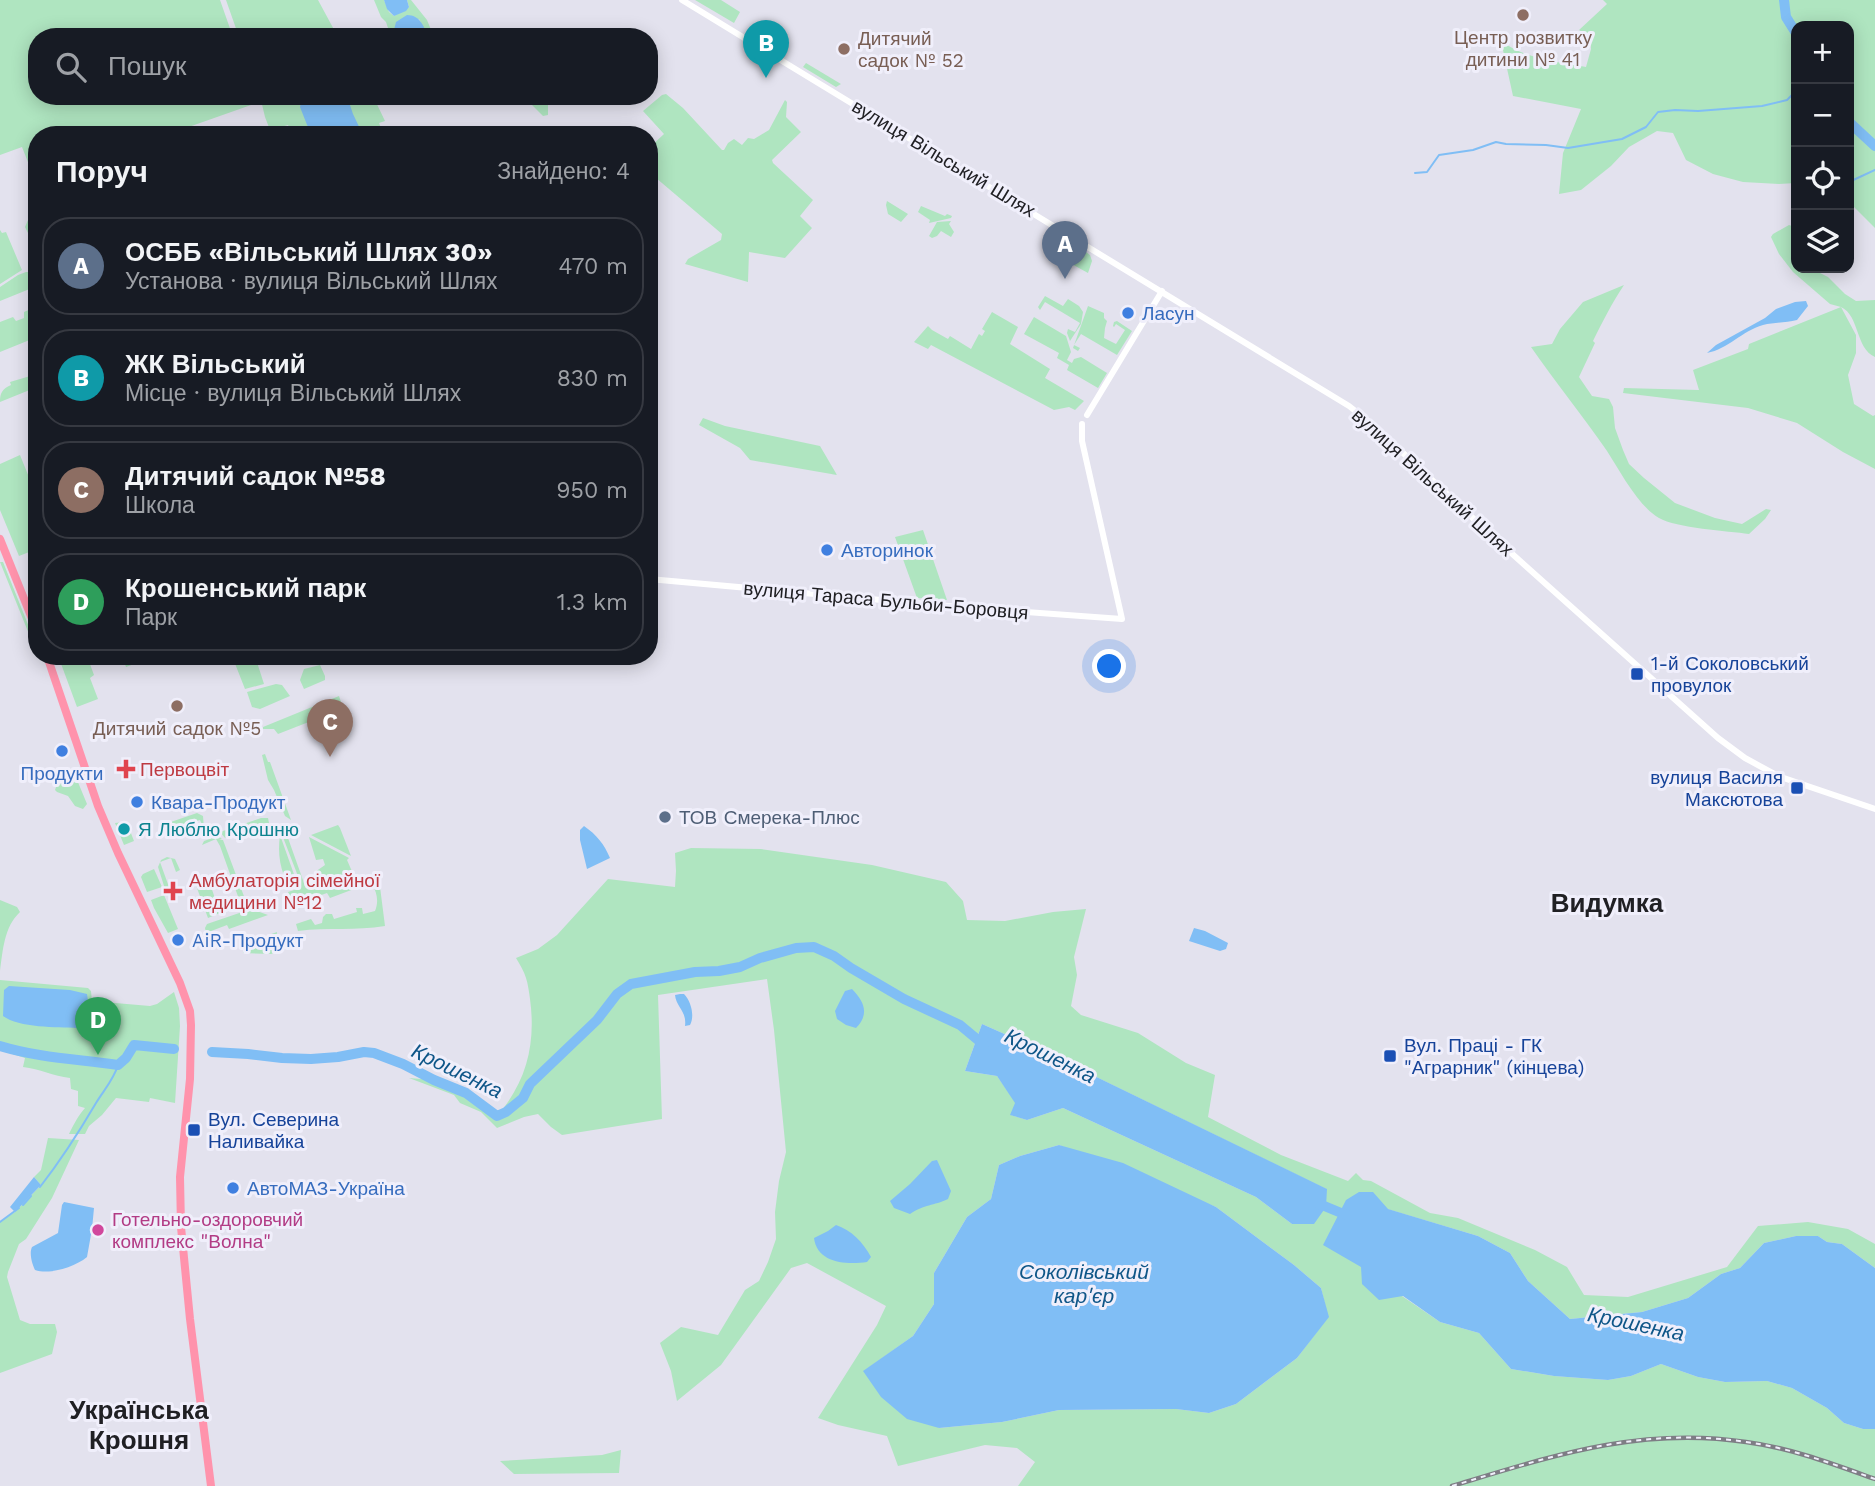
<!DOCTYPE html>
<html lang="uk">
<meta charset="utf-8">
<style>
body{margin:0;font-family:"Work Sans",sans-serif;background:#20242c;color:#f1f3f6}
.controls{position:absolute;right:21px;top:21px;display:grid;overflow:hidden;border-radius:14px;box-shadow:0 4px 18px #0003}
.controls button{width:63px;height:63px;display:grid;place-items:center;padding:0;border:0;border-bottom:2px solid #363941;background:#171b24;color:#f1f3f6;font:35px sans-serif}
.you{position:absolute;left:1110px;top:667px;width:24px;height:24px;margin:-18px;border:5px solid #fff;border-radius:50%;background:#1a73e8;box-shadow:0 0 0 10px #1a73e833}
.badge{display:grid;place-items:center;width:46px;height:46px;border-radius:50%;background:#367f82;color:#fff;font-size:23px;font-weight:700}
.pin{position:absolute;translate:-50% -58px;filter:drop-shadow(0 2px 4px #0008)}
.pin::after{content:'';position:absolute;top:37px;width:24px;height:21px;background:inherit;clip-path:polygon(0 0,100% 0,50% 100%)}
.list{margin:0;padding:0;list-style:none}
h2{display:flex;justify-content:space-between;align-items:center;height:91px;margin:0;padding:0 28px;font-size:30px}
h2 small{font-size:23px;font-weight:400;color:#9ea1a6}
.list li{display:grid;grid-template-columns:46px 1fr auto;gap:21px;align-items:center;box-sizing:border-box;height:98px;margin:0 14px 14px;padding:0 14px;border:2px solid #363941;border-radius:28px}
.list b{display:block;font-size:26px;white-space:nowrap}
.list p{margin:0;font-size:23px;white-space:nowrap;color:#9ea1a6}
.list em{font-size:23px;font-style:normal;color:#9ea1a6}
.icon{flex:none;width:38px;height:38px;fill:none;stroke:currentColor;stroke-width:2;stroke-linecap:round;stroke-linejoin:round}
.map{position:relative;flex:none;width:1875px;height:1486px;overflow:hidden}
.search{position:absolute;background:#171b24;box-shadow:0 4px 18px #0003;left:28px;top:28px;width:630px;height:77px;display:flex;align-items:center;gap:18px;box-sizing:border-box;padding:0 24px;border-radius:28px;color:#9ea1a6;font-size:26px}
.panel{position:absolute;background:#171b24;box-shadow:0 4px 18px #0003;left:28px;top:126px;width:630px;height:539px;border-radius:28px}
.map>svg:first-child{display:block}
</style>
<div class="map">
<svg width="1875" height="1486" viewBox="0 0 1875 1486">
<rect width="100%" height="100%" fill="#e3e2ee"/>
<path fill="#afe5c0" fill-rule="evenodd" d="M0,0H220L233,37H37V96H255L257,103L166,135H37V179L35,180L22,147L0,155Z
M226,0H318L338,37H239Z
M374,0H384L389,12L394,16L409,7L407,0H411L427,20L434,37H428L419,19L394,30L397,37H391L386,22L381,17Z
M695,0H721L740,12L734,23Z
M1603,0H1875V228L1849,202V26H1796V183L1779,184L1743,182L1713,174L1686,160L1673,133L1657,131L1629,147L1611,166L1581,190L1559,194L1563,153L1581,109L1513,96L1501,41C1526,59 1556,62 1586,67L1591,49L1590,37L1579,30L1607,4Z
M758,28L776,39L768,46L753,37Z
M806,63L841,84L836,87L803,67Z
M666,94L683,108L722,150H724L728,143L734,139L742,145L748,138L754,139L769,130L785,100L787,102L786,117L801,132L772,160L773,163L813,200L800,216L812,228L785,258L749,252L748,282L685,264L688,259L721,240L722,234L649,172V148L664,134L643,111L662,95Z
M260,96H373L385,121L379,123L384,135H356L306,121L311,135H293L288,125L270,130L265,117Z
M531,96H548V115L543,116L527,100Z
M887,201L908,214L901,222L888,214L886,205Z
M921,206L945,216L947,214L952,216L951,218L929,223L930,220L918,212Z
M37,210V251L25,227L31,213Z
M951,221L949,224L954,232L951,237L941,231L937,236L932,238L929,236L937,222Z
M1789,225L1792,226L1796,229V268H1810L1828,277L1845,294L1856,301L1875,300V357C1855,348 1860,316 1841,307L1856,335V353L1848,375L1854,404L1873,416L1875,415V469L1843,452L1797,423L1748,408L1623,393L1624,388L1699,390L1693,370L1748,349L1749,344L1841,307L1830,304L1793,272L1779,254L1771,237L1773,234Z
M0,230L2,233L6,232L22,270L0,284Z
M1078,246L1090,255L1092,261L1088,273L1068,262L1075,259L1074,251Z
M26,272H37V286L0,301V287L18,275Z
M1624,285C1612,303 1603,321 1593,341L1595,343L1579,377L1592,396L1609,399L1613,407L1615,428L1623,450L1629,464L1644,478L1675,503L1715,518L1742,524L1766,509L1771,510L1765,519L1749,534C1728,531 1676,528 1659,518C1638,506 1620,471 1607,451C1583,416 1555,382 1531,347L1552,344L1560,329L1583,302Z
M1045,296L1063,306L1068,299L1079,306L1083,312L1081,324L1070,341L1067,333L1068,329L1075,332L1080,323L1045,302L1040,310L1038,307Z
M37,306V337L0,352V322L13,317L16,321L24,318V312Z
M1088,306L1104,313V318L1107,321L1105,328L1104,338L1116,344L1125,330L1116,324L1114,327L1113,326L1114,322L1117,321L1132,331L1117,355L1081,334L1074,345L1080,348L1078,351L1073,348Z
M992,312L1018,327L1010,344L1050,369L1045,378L1084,401L1075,410L1069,407L1054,410L931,345L928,349L914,342L928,326L932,330L948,339L950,336L971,349L979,334L982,336L985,331L982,329Z
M1034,317L1066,336L1071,352L1067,360L1072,363L1074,359L1081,357L1107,373L1098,388L1067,370L1069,365L1057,358L1059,353L1024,334Z
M37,374V387L0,402C0,393 2,389 11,385L10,382Z
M703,418L725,426L820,446L837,475L750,460L740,448L699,425Z
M20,455L37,497V549L19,556L0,510V464Z
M923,530L947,600L917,598L895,537Z
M0,562H3L37,647V654Z
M63,656H87L94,675L90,678L98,699L77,707L60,661Z
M122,656H156L126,667Z
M232,656H255L264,684L245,689Z
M320,665L325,676V680L304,689L300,680L304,669Z
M276,684L282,685L290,696L260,709L252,707L247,692Z
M339,696L343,708L342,709L278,734L274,729H263V727Z
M265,754L268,762H270L291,820L285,816L274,790L268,780L262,755Z
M75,775L87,804L83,809L75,806L68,796L57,792L55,790L56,787L61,784L60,778Z
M197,813L203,816L204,829L200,820L159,833L162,825Z
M261,818H268L269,823L225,838L220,832Z
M124,822L127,823L134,841L124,845L115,823Z
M283,824L304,883L314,879L315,872L325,865L323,859L316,860L309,837L349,858L347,860L354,876L365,879L370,883L330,898L327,893L293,905L288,892L300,888L299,885L301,884L281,832Z
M338,825L340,828L351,856L311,835Z
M280,835L296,880L291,882L289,877L285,878L284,876C279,862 278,850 280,835Z
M218,836L222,839L219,840H223L245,899L242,906L230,911L224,909L221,899L224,898L227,908L240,902L220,846L216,839L202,845L204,841Z
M691,848L761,849L872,865L946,882L963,901L967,920L1005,921L1053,912L1086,909L1074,957L1077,975L1071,1006L1081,1015L1138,1033L1186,1063L1215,1075L1208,1117L1281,1155L1348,1181L1356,1173L1363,1180L1371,1181L1430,1213L1458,1218L1535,1250L1567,1267L1584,1295L1628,1297L1727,1267L1758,1226L1808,1222L1848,1229L1875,1244V1268L1842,1244L1827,1242L1818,1236H1796L1764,1243L1740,1268L1721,1274L1688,1298L1642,1312L1570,1319L1528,1281L1510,1253L1478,1236L1387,1209L1361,1268L1440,1322L1479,1333L1511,1369L1554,1376L1608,1380L1631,1376L1661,1364L1698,1377L1725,1382L1767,1381L1792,1388L1827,1408L1844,1423L1863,1429H1875V1486H1018L1035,1462L1017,1448L985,1445L898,1466L887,1436L838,1425L818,1418L877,1325L886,1306L807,1263L791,1268L721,1365L677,1401L671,1371L660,1343L681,1327L718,1335L745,1290L759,1281L768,1262L776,1239L775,1212L779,1181L786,1152L774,1030L767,979L658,995L662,1119L562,1135L551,1127L538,1114L524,1117L497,1128L481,1112L460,1103L454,1095L409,1078L434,1080L466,1093L497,1116C527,1082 536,1043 530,999C529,992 528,984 526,978C524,971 520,965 516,958L538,949L557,935L608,879L675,887L676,871L675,853ZM982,1024L1045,1052L1326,1189L1292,1224L1256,1197L1063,1108L1027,1120L1011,1115L1016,1103L997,1076L965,1071ZM1059,1145L1216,1207L1294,1265L1321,1288L1328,1317L1297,1358L1236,1404L1209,1413L1176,1409L1059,1410L1002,1422L939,1428L864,1371L913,1336L934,1304V1273L967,1217L991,1199L999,1165L1020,1156Z
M167,857L175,859L180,870L176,872L171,858L160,862L169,887L165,889L158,867L161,860Z
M154,869L162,887L147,892L141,877L143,874Z
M207,875L220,913L208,918L194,880Z
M379,879L385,926C356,931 328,927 298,931L296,924L311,919L315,925L322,923L323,917L326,914H332L334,919L357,912L356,908H362L363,914L375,911C379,901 377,893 372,884Z
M164,895L178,929L168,933L154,908L151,900Z
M0,900L17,907L20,912C4,927 3,950 0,971Z
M251,909L268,915L229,929L227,925L206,933L205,928L207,924Z
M277,932L276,941H279L277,952L271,954L243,953V949L249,942Z
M0,980L88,988L91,991L92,1001L150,1006L157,1004L174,992L179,1008L180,1026L175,1103L150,1098L149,1102L116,1098L102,1115L89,1126L85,1134H69C74,1124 78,1116 85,1108L78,1106V1091L71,1089L70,1078C53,1076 40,1069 23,1067L25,1058L0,1050Z
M48,1138L79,1140L52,1198L26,1239L19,1244L8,1272L7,1277L20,1320L30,1324H55L57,1332L52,1354L0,1373V1222L15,1212L41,1185L34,1177L41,1170Z
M621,1450L619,1473L514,1474L500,1461L602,1455Z"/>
<path fill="#80bef5" d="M384,0H407L409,7L406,11L394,16L387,9Z
M407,15C420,15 424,26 428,37H397L394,30L396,22Z
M314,96H347L353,114L363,135H311L300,107L301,103Z
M1806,301L1808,306L1797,320C1786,323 1774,322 1763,325C1742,331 1728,349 1707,353L1716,345L1765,318L1776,309L1795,302Z
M584,826C597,835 604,844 610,858L587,869L580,840V830Z
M1194,928L1205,931L1228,943L1226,949L1220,951L1189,941Z
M9,986L70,990L87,994C89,1006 90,1024 77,1028C57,1027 19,1028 3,1016L4,990Z
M852,989C864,1001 870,1014 856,1028L846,1025L837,1019L835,1011L845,991Z
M680,994H684C691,1001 695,1016 690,1025L685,1026C687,1011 676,1007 675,995Z
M982,1024L1045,1052L1327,1189L1326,1207L1314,1224H1292L1256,1197L1063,1108L1027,1120L1010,1115L1015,1103L997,1076L965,1071Z
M1059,1145L1123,1163L1216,1207L1294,1265L1321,1288L1329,1317L1297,1358L1236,1404L1209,1413L1176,1409L1059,1410L1002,1422L939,1428L907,1419L881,1397L863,1371L913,1336L934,1304V1273L967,1217L991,1199L999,1165L1020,1156Z
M937,1160L951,1191L948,1199C933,1206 925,1204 910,1214L894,1208L890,1201L910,1184L932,1161Z
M34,1177L41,1185L15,1212L10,1207Z
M1359,1192H1373L1388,1209L1478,1236L1510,1253L1528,1281L1570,1319L1642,1312L1688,1298L1721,1274L1740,1268L1764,1243L1796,1236H1818L1827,1242L1842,1244L1875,1268V1429H1863L1844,1423L1827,1408L1792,1388L1767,1381L1725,1382L1698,1377L1661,1364L1631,1376L1608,1380L1554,1376L1511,1369L1479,1333L1440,1322L1403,1296L1379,1300L1362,1284L1361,1267L1323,1245L1346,1200Z
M64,1202L94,1208L92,1229L87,1257C75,1267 50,1275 35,1270C32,1264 29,1253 32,1247L58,1233L62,1205Z
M836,1225C851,1230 863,1242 871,1257L867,1262C846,1265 817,1263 814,1238L828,1231Z"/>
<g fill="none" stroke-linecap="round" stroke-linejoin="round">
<path stroke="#80bef5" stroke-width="2" d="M1415,173L1427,172L1439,155L1473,150L1496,142L1506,144L1546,145L1568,148L1622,139L1646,127L1658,112L1675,110L1698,111L1762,106L1787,100L1796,91
M1849,182L1875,170
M1796,224V223
M40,1187C61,1160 79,1132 96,1103C104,1090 114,1079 118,1065
M23,1205L31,1196
M0,1222L19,1208"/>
<path stroke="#80bef5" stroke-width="10" d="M1784,0L1786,17L1796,33
M1849,122L1875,146
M0,1046C40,1058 77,1059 118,1065L126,1058L134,1045L174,1049
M212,1052L248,1054L282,1058L311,1059L338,1057L364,1052L374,1053L403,1064L434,1080L466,1093L497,1116L506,1112L523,1098L530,1084L597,1020L617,994L631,984L695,972L719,971L740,967L760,958L796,948L814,947L834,956L851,968L904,999L960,1025L984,1045
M1317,1203L1351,1217"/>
<path stroke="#fff" stroke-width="6" d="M682,0L1349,406L1372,424L1490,534L1718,738L1745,758L1778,776L1875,809
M1087,415L1162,291
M649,579L959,607L1122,619L1082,441V424"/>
<path stroke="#ff93ac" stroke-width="8" d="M0,539L37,631
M47,656L98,806L118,853L180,983L190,1011L191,1025L190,1079L180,1177L181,1227L190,1319L211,1486"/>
<defs>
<path id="rail" d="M1452,1486C1552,1456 1640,1426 1746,1442C1791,1448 1833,1464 1875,1479"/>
</defs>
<use href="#rail" stroke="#7e7d85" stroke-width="4.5"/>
<use href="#rail" stroke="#f0effb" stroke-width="2" stroke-dasharray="5" stroke-linecap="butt"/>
</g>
<g fill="#8d6e63" stroke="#f0effb" stroke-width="2.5">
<circle cx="1523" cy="15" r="7"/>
<circle cx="844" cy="49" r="7"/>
<circle cx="177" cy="706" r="7"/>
</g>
<g fill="#3f7fe0" stroke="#f0effb" stroke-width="2.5">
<circle cx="1128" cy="313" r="7"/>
<circle cx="827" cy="550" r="7"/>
<circle cx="62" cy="751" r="7"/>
<circle cx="137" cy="802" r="7"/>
<circle cx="178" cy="940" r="7"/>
<circle cx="233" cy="1188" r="7"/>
</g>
<g fill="#1a4fb4" stroke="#f0effb" stroke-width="2.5">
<rect x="1630" y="667" width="14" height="14" rx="3.5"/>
<rect x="1790" y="781" width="14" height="14" rx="3.5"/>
<rect x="1383" y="1049" width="14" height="14" rx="3.5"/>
<rect x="187" y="1123" width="14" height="14" rx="3.5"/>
</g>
<g fill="#e0444e" stroke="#f0effb" stroke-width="2.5">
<path d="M122.5 758.5h7v7h7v7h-7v7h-7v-7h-7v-7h7z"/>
<path d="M169.5 880.5h7v7h7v7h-7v7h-7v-7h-7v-7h7z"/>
</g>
<circle fill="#5c6f8a" stroke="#f0effb" stroke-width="2.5" cx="665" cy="817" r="7"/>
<circle fill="#0f9aa8" stroke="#f0effb" stroke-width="2.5" cx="124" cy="829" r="7"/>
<circle fill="#d1479c" stroke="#f0effb" stroke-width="2.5" cx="98" cy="1230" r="7"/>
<g text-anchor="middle" stroke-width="6" stroke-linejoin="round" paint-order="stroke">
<g font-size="19" fill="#785e54" stroke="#f0effb">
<text x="1523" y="44">Центр розвитку<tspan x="1523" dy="22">дитини № 41</tspan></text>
<text x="858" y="45" text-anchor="start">Дитячий<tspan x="858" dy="22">садок № 52</tspan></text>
<text x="177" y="735">Дитячий садок №5</text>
</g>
<g font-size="19" fill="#202024" stroke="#f0effb">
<text transform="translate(944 158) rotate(31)" y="7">вулиця Вільський Шлях</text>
<text transform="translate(1433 482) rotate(42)" y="7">вулиця Вільський Шлях</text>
<text transform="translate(886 600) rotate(5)" y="7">вулиця Тараса Бульби-Боровця</text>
</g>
<g font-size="19" fill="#366cbe" stroke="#f0effb" text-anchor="start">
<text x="1142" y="320">Ласун</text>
<text x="841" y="557">Авторинок</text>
<text x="62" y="780" text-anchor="middle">Продукти</text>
<text x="151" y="809">Квара-Продукт</text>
<text x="192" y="947">AiR-Продукт</text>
<text x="247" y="1195">АвтоМАЗ-Україна</text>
</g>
<g font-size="19" fill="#164399" stroke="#f0effb" text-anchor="start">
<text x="1651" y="670">1-й Соколовський<tspan x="1651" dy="22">провулок</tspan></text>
<text x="1783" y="784" text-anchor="end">вулиця Василя<tspan x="1783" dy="22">Максютова</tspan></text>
<text x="1404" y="1052">Вул. Праці - ГК<tspan x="1404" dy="22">"Аграрник" (кінцева)</tspan></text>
<text x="208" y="1126">Вул. Северина<tspan x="208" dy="22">Наливайка</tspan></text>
</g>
<g font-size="19" fill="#be3a42" stroke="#f0effb" text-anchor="start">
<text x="140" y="776">Первоцвіт</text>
<text x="189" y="887">Амбулаторія сімейної<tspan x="189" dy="22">медицини №12</tspan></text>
</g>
<g font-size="19" fill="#4e5e75" stroke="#f0effb" text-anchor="start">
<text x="679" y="824">ТОВ Смерека-Плюс</text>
</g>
<g font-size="19" fill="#0d838f" stroke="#f0effb" text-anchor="start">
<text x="138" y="836">Я Люблю Крошню</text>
</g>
<g font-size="19" fill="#b23c85" stroke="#f0effb" text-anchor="start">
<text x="112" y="1226">Готельно-оздоровчий<tspan x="112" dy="22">комплекс "Волна"</tspan></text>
</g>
<g font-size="21" font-style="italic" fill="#0f5688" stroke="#f0effb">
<text transform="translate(1050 1056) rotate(26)" y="7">Крошенка</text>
<text transform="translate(457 1071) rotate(26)" y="7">Крошенка</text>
<text x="1084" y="1279">Соколівський<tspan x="1084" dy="24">кар'єр</tspan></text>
<text transform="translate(1636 1324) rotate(12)" y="7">Крошенка</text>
</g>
<g font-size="26" font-weight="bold" fill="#202024" stroke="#f0effb">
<text x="1607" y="912">Видумка</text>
<text x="139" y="1419">Українська<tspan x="139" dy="30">Крошня</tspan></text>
</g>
</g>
</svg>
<div class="controls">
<button>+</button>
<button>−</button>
<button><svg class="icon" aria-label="locate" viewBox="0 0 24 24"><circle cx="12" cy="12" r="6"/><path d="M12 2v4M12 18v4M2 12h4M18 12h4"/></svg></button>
<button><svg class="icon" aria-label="layers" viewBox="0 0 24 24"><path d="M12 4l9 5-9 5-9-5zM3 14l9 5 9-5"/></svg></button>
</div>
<div class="you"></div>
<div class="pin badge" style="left:1065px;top:279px;background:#5c6f8a">A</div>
<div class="pin badge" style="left:766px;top:78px;background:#0f9aa8">B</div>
<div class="pin badge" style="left:330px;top:757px;background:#8d6e63">C</div>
<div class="pin badge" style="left:98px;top:1055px;background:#2e9e5b">D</div>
<div class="search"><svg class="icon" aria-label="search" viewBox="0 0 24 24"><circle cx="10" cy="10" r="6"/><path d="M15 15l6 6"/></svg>Пошук</div>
<section class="panel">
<h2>Поруч<small>Знайдено: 4</small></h2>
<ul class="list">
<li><span class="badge" style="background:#5c6f8a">A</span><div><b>ОСББ «Вільський Шлях 30»</b><p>Установа · вулиця Вільський Шлях</p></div><em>470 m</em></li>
<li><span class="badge" style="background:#0f9aa8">B</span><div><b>ЖК Вільський</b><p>Місце · вулиця Вільський Шлях</p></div><em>830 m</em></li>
<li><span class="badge" style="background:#8d6e63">C</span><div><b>Дитячий садок №58</b><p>Школа</p></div><em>950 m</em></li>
<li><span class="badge" style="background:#2e9e5b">D</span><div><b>Крошенський парк</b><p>Парк</p></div><em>1.3 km</em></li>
</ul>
</section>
</div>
